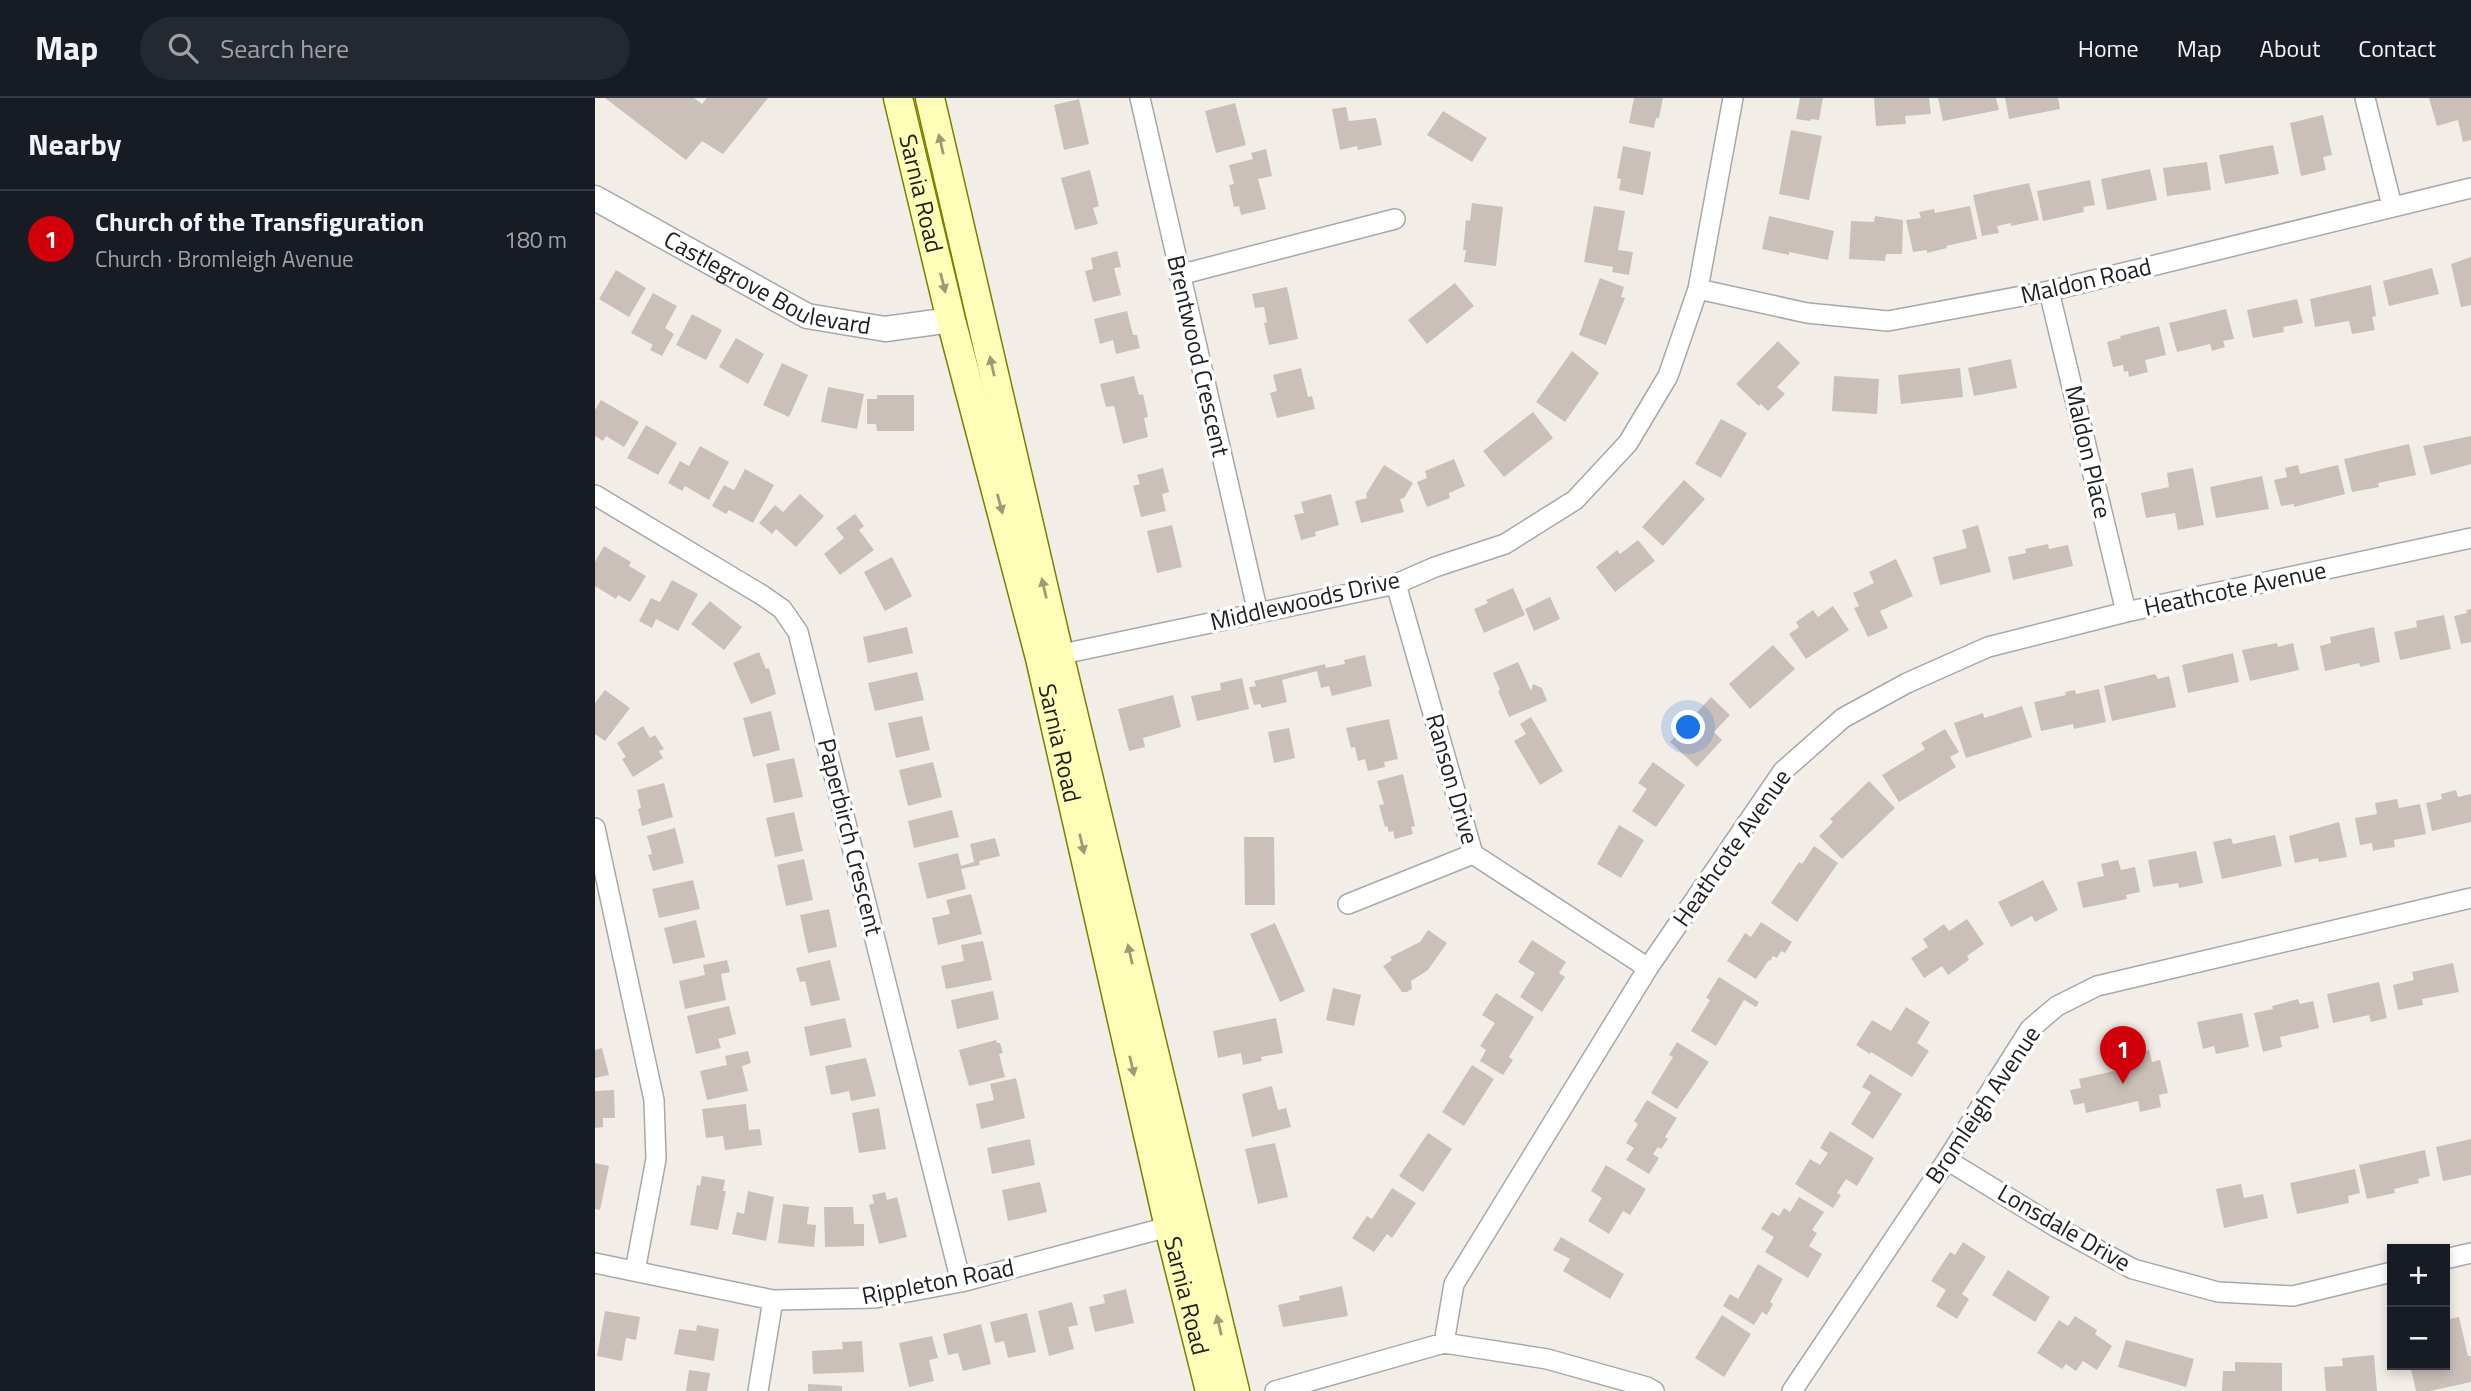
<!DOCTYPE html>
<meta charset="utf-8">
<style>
body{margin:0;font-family:"Titillium Web",sans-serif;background:#242831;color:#f1f3f6}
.controls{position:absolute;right:21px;bottom:21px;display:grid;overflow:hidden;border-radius:0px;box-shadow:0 4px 10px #0003}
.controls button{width:63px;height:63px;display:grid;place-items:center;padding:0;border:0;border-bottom:2px solid #363941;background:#171b24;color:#f1f3f6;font:35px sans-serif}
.you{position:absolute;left:1094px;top:630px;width:24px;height:24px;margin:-18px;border:5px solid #fff;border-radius:50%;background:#1a73e8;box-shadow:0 0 0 10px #1a73e833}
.badge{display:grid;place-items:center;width:46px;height:46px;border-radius:50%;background:#d2000a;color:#fff;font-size:23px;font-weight:700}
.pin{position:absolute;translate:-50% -58px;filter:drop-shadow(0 2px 4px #0008)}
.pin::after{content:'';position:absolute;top:37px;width:24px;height:21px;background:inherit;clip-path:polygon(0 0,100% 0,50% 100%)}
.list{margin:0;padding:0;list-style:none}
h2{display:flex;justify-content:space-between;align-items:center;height:91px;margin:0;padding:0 28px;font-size:30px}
h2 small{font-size:23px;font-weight:400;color:#9ea1a6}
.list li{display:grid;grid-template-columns:46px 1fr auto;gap:21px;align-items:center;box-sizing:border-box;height:98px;padding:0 28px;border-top:2px solid #363941}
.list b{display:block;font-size:26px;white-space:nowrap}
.list p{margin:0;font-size:23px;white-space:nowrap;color:#9ea1a6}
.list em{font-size:23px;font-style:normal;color:#9ea1a6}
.icon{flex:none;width:38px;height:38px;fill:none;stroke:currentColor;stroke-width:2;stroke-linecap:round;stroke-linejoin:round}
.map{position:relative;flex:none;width:1876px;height:1293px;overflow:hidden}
header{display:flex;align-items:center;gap:42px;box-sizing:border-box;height:98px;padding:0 35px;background:#171b24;border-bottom:2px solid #363941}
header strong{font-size:33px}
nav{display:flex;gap:38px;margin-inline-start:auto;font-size:24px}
.search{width:490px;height:63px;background:#242831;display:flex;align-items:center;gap:18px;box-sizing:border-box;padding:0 24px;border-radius:38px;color:#9ea1a6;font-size:26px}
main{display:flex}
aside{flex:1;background:#171b24}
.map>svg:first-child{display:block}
</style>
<header>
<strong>Map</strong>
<div class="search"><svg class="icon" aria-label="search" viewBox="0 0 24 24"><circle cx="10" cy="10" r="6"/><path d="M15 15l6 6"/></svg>Search here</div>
<nav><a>Home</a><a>Map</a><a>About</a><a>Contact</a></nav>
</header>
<main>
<aside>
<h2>Nearby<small></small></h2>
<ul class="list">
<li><span class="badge">1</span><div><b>Church of the Transfiguration</b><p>Church · Bromleigh Avenue</p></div><em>180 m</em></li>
</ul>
</aside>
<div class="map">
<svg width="1876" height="1293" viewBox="0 0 1876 1293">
<rect width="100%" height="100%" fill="#f2eee7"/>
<path fill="#cac0b9" d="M10,0H99L107,6L112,0H173L128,56L107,43L91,62Z
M1039,0H1068L1064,20H1061L1059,30L1034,25Z
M1205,0H1228L1224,22L1216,21L1215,23L1201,21Z
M1279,0H1334L1336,16L1310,18L1311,26L1281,28Z
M1343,0H1401L1404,12L1348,23Z
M1410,0H1463L1465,11L1414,21Z
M1834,0H1876V42L1868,44L1863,22L1842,28Z
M484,1L494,46L469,52L459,7Z
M640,5L651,47L621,55L610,13Z
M751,9L754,23L781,20L787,47L763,52L762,48L745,52L737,11Z
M848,13L892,40L877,64L832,37Z
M1728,17L1737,57L1728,59L1731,72L1706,78L1695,25Z
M1196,32L1227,38L1214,102L1184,96Z
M1678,47L1684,76L1630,86L1624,57Z
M1028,48L1056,54L1048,97L1024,92L1026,81L1022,80Z
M671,51L677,78L663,81L671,111L646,117L644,108L639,109L634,87L639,86L634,67L658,61L656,55Z
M1612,64L1616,92L1572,98L1568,70Z
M1555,71L1562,102L1512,112L1506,81Z
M495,72L504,108L498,110L503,126L480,132L466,80Z
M1495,82L1500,107L1488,109L1489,114L1448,123L1442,93Z
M1434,85L1444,122L1416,128V125L1402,128L1404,135L1387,138L1378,97Z
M877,105L908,109L901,168L869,164L871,152H868L871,122L875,123Z
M999,108L1030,113L1023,152L1038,154L1034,177L1017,174L1018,169L989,164Z
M1375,108L1382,141L1351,148L1352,150L1332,155V152L1318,154L1311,122L1326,120L1324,114L1339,111L1340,115Z
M1174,118L1239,133L1233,162L1194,154V157L1167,151Z
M1280,118L1308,122L1307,156H1291L1290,163L1254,161L1256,123L1279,124Z
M522,153L526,169L519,170L526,197L498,204L490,173L498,171L496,160Z
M1876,159V207L1866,209L1856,166Z
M1837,170L1844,196L1794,208L1788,183Z
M21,172L51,190L34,219L4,201Z
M1005,180L1029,189L1026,199L1030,200L1011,247L984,237Z
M860,185L879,208L832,246L813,222Z
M1776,187L1781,218L1777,219L1780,232L1757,236L1754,223L1720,229L1715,201Z
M692,189L703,241L674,247L669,225L672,224L669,209L660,210L657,196Z
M58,195L82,208L70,230L79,236L67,258L55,252L58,247L36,235Z
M1702,201L1708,225L1688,229L1689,234L1658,240L1652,212Z
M1631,211L1639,241L1628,243L1630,249L1617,253L1615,246L1582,254L1574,225Z
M532,213L538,237H542L545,250L521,256L518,242L505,246L499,221Z
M97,216L127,232L111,262L81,247Z
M1564,228L1571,257L1550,262L1553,274L1534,279L1533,273L1529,274L1528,267L1518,269L1512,244L1526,240L1525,238Z
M141,240L169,256L153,286L124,269Z
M1183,243L1205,265L1182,289L1190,296L1173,313L1166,306L1164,308L1141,286Z
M977,253L1004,275L970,324L941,304Z
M1416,261L1422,290L1379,298L1373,270Z
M187,265L213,277L194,319L168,307Z
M706,270L713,299L717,298L720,311L682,320L675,295L682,293L678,277Z
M1365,270L1368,299L1306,306L1303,277Z
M539,278L544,297L548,296L553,319L549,320L553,339L528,346L519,308L511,309L505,286Z
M1239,278L1284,281L1282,316L1237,313Z
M233,289L269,296L262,331L226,324Z
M282,297H319V333H282L281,326H272V301H282Z
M6,302L44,324L29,349L11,338L8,343L0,338V312Z
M938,314L958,340L909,379L888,353Z
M1126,321L1152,335L1126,380L1100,366Z
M51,327L82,345L63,377L32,360Z
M1876,338V366L1836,377L1828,348Z
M1814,346L1821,377L1783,385L1784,389L1757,394L1749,361Z
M105,348L134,364L114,402L90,388L87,393L73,385L85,363L94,368Z
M859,361L870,388L854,395L855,400L832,409L822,384L832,380L830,373Z
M789,367L818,385L809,400L805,401L809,414L766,425L760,403L772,400L771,396Z
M1703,367L1705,376L1743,367L1750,396L1699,409V406L1686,408L1679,382L1692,379L1690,370Z
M568,370L574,394L567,396L571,413L546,419L538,388L545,386L542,377Z
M1598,370L1609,427L1583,432L1580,415L1551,420L1546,395L1574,389L1572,375Z
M150,371L179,387L158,425L134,412L131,416L117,408L129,387L139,392Z
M1667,378L1674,411L1621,420L1615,389Z
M1089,382L1110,401L1068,448L1047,429Z
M205,396L229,418L201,449L181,431L177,436L164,425L180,407L188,414Z
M736,396L744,427L720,434L721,438L706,442L699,417L709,415L706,404Z
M260,416L269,428L264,432L279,452L245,477L229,456L249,440L241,430Z
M577,427L587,469L562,475L552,433Z
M1383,427L1396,474L1345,487L1338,459L1372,450L1367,432Z
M1043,442L1060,463L1020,494L1001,469L1022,452L1025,456Z
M1453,446L1454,451L1473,447L1478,468L1418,482L1413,459L1431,455L1430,451Z
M9,448L36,464L34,468L51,478L35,504L23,497L21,501L0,488V464Z
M297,459L317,498L290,513L269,474Z
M1301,461L1318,498L1285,513L1293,530L1273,539L1259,510L1264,508L1258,495L1279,485L1274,474Z
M77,482L103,496L83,533L61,521L57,530L44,523L56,500L65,504Z
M918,490L930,517L889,535L879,511L893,505L891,502Z
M955,499L965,521L939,533L930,511Z
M115,503L147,529L129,552L96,526Z
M1238,508L1254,532L1211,561L1194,536L1204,529L1201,524L1218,512L1223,519Z
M1876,511V544L1866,546L1859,518L1872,515L1871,512Z
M1849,517L1856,551L1805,562L1799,534L1822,529L1821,523Z
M312,529L318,555L273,565L268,539Z
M1779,529L1785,564L1765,569L1764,565L1730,573L1725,548L1736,545L1735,539Z
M1682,545L1683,549L1698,545L1704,572L1655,583L1647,552Z
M1178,547L1200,571L1155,611L1134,586Z
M164,554L171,571L174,570L181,596L156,606L138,565Z
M1638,555L1644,584L1593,595L1587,567Z
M770,557L777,588L737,598L734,588L726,590L722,573L687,582L692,604L667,610L665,606L659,607L654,589L661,588L659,583L730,566L731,570L750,566L749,562Z
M923,564L936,593L938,586L947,590L952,603L914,619L903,593L905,592L898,575Z
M322,574L329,602L280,613L273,585Z
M1560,576L1563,581L1574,578L1581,609L1517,623L1509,588Z
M647,580L654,611L602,623L596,598L626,592L625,585Z
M1504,591L1511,624L1479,631L1478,626L1446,633L1439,604L1471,597L1470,594L1480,592L1481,596Z
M10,592L35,610L10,643L0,636V605Z
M578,597L586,629L548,640L550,649L534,653L523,611Z
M1116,599L1135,617L1119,634L1127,642L1102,669L1075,644Z
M1427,608L1437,639L1371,660L1359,625L1388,615L1389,620Z
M176,613L185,652L158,659L148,620Z
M327,618L335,652L301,660L293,625Z
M936,619L968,673L945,687L919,643L931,636L925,626Z
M794,621L803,661L789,664L790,669L773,673L770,661L763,663L760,649L756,650L751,630Z
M48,628L55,640L60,637L69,651L64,653L68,660L38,679L27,661L31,659L22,645Z
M694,630L700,660L679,665L673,634Z
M1350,631L1364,654L1355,659L1361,669L1304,704L1287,677L1330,651L1326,645Z
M199,660L208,699L179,705L171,666Z
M338,664L347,699L313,708L304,672Z
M1058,664L1090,687L1061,729L1037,713L1052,691L1043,685Z
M808,676L820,728L816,729L818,736L800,741L798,733L794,734L792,728L790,729L784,707L789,706L782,683Z
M1274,683L1300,710L1247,761L1224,738L1238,724L1235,721Z
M69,685L78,719L47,728L43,711L46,710L42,692Z
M1861,692L1863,699L1876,696V724L1837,733L1831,705L1847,701L1846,696Z
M1802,701L1804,710L1825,706L1831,736L1799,742L1800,749L1781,752L1778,753L1777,745L1765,747L1760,720L1782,716L1780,705Z
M357,712L364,739L319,750L313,723Z
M199,714L208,753L180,759L171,720Z
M1744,724L1752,759L1724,764L1723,760L1700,765L1694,738Z
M1024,727L1049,742L1026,780L1002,766Z
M80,730L89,765L58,773L53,757L57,756L52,738Z
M1680,737L1687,768L1627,781L1618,744L1636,740L1638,746Z
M649,739H679L680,807H650Z
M400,740L405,758L384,763L385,767L366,771L371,791L332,801L323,765L363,755L366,768L379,764L375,746Z
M1219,748L1243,765L1202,824L1176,805L1204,764L1207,766Z
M1601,753L1608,785L1584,790L1583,785L1558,789L1553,762Z
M209,761L218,802L191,808L182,767Z
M1523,762L1526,772L1540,769L1545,794L1531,797L1532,801L1488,810L1482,784L1509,778L1506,766Z
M98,782L105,811L64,820L57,791Z
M1448,782L1463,812L1440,824L1437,818L1416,829L1403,804Z
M376,796L387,836L343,847L337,820L355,816L351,802Z
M234,811L242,849L213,855L205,817Z
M1372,821L1389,846L1372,858L1374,862L1353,877L1347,868L1329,880L1316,860L1333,849L1328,841L1349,826L1354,833Z
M101,822L110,859L78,866L69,830Z
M1166,824L1197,844L1190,855L1186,853L1182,860L1178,858L1175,863L1174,862L1161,881L1132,863L1150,835L1156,839Z
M680,825L710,893L685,904L655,836Z
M833,832L852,845L833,872L816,883L817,891L812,894H807L788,868L797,862L795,859L825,844Z
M937,842L971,864L964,875L970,879L947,914L925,899L940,875L923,864Z
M388,843L397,882L351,891L346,868L369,863L366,847Z
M132,862L135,874L126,876L131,902L90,911L84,883L110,877L108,867Z
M235,862L245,902L216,908L210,883L205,884L201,870Z
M1858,865L1864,894L1827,901L1828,907L1803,912L1798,887L1819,882L1817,874Z
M1124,879L1164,904L1161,909L1149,902L1121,948L1096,933L1115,902L1111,900Z
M1784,884L1792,920L1776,924L1774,917L1738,925L1732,896Z
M738,890L766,897L759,928L731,922Z
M398,893L404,921L362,931L356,902Z
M901,895L939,919L914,959L918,962L908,977L885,963L891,952L885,948L900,925L887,917Z
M1703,901L1705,906L1718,903L1724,930L1685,939L1687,949L1668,954L1659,915L1678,911L1677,908Z
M134,908L141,936L123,941L126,950L101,956L92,918Z
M1311,909L1335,924L1322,945L1334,953L1317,979L1276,954L1275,956L1261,947L1277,922L1296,933Z
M1647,915L1654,949L1621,956L1619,948L1608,951L1602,924Z
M250,920L257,949L215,958L209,929Z
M681,920L688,955L666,959L667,963L648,967L646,955L623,960L618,933Z
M401,942L402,945H405L408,955L404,956L410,979L374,988L364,952Z
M1082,944L1114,964L1082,1011L1056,995L1078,959L1074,957Z
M7,950L14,977L0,980V952Z
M1554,952L1557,964L1565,962L1573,995L1564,997L1566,1009L1545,1014L1543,1003L1491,1015L1489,1005L1479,1007L1475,992L1486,990L1484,981L1536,969L1534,957Z
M153,953L156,965L147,968L153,993L112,1002L105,973L132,967L130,958Z
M271,960L281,998L256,1003L254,993L236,997L230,968Z
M877,967L899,981L869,1028L847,1014Z
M1275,976L1307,996L1278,1041L1256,1026L1276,994L1267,989Z
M421,980L430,1020L386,1031L381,1006L399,1002L395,986Z
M677,988L683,1012L691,1010L696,1029L657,1039L647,996Z
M19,992L20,1020H8V1029L0,1030V993Z
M1052,1002L1082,1020L1070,1039L1073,1041L1066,1051L1063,1049L1058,1056L1064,1060L1054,1076L1031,1062L1039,1050L1031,1045L1043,1026L1039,1023Z
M151,1006L154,1032L165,1031L167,1047L130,1052L128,1038L111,1040L107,1011Z
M284,1010L291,1051L264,1055L257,1015Z
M1235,1033L1279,1060L1262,1088L1251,1081L1242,1095L1246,1097L1238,1110L1200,1086L1215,1061L1225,1067L1233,1055L1225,1050Z
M833,1035L857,1051L828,1094L804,1078Z
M435,1041L440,1067L397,1076L392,1050Z
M1876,1041V1077L1848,1083L1841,1049Z
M680,1045L693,1099L663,1106L650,1051Z
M1830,1052L1835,1078L1823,1081L1824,1085L1799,1091L1800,1095L1772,1101L1764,1067Z
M0,1065L14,1068L5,1112L0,1111Z
M1011,1067L1051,1091L1035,1117L1028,1113L1014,1136L993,1123L1007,1100L996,1093Z
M1760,1071L1765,1095L1753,1098L1754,1105L1702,1116L1695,1085Z
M107,1078L130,1082L128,1093H131L123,1132L95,1127L102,1087L105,1088Z
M445,1084L452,1114L413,1123L407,1092Z
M1646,1086L1649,1100L1668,1096L1673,1120L1629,1130L1621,1091Z
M797,1090L821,1105L797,1140L792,1136L779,1154L757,1140L772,1118L777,1121Z
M153,1093L179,1099L171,1143L137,1136L142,1114L149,1116Z
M290,1094L292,1102L302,1099L312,1139L284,1146L274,1107L279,1105L277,1097Z
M1204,1099L1229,1114L1217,1132L1222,1135L1214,1148L1227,1156L1213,1180L1170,1154L1179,1139L1166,1131L1177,1114L1184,1118L1189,1110L1195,1114Z
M188,1106L214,1109L212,1126L221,1127L219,1149L183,1145Z
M229,1109H258L259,1126H269V1148L230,1149Z
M966,1139L1029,1176L1015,1201L968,1173L975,1161L958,1152Z
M1368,1144L1391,1159L1367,1196L1374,1201L1362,1221L1341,1208L1351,1192L1336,1183L1355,1154L1360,1157Z
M1163,1166L1188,1181L1175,1204L1178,1206L1172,1217L1167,1214L1159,1227L1128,1208L1135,1196L1143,1201Z
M1413,1172L1455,1199L1440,1224L1397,1197Z
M747,1188L753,1218L688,1229L683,1207L705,1202L704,1198Z
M531,1191L539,1225L500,1234L494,1209L510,1205L508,1197Z
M477,1204L483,1227L473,1229L479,1251L454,1258L443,1213Z
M10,1213L45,1219L41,1242L31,1240L27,1263L2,1258Z
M432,1215L441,1254L413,1260L409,1243L400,1245L395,1224Z
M1127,1217L1156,1236L1129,1279L1100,1260Z
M1480,1218L1502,1232L1500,1236L1517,1248L1502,1272L1488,1263L1481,1273L1471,1266L1467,1271L1442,1255L1464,1222L1473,1228Z
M1864,1219L1873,1258H1876V1284L1835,1293H1821L1815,1267H1850V1222Z
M386,1226L396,1266L368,1273L363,1255L353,1257L348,1236Z
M102,1227L124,1231L119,1263L79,1256L84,1231L101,1233Z
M337,1238L343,1260L334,1262L339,1283L314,1289L304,1245Z
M1531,1242L1599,1261L1591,1289L1523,1269Z
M267,1243L269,1274L218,1276L217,1253L248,1251L247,1244Z
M1779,1257L1782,1293H1731L1729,1269L1748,1268L1747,1260Z
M1640,1264L1687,1265V1293H1627L1628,1273H1640Z
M94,1272L115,1275L112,1293H91Z
M213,1286L247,1288V1293H213Z"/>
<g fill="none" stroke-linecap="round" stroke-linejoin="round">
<defs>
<path id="minor" d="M545,0L663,515
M1770,0L1797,108
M584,177L800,121
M1103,191L1212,215L1293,223L1454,193L1876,90
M1454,193L1531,514
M0,397L167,497L187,511L203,534L366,1184
M801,486L878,756L1053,870
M453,559L801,486L840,469L910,446L980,402L1033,345L1073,278L1103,191L1138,0
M0,730L59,1002L61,1061L40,1173
M753,806L878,756
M1352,1062L1461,1129L1538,1171L1623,1194L1698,1198L1797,1174
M1850,1161L1876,1155
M0,1165L178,1202L280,1200L366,1184L584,1126
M849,1245L859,1186L1053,870L1188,673L1248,620L1312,585L1393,549L1531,514L1876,440
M163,1293L178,1202
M680,1293L849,1245L952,1261L1052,1289L1059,1293
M1197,1293L1352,1062L1435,931L1462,908L1502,888L1876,800"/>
<g id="tertiary">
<path id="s1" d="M0,100L212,218L290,231L356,222"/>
</g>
<g id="secondary">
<path id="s2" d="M303,0L356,222L445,560L574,1129L615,1293"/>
<path d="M335,0L464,556L640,1293"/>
</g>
</defs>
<use href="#minor" stroke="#a8a8a8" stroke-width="22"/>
<use href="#tertiary" stroke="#a8a8a8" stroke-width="27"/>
<use href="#secondary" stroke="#788000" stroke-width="31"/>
<use href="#minor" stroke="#fff" stroke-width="19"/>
<use href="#tertiary" stroke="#fff" stroke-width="24"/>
<use href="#secondary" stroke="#fefeb8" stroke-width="28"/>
</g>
<defs><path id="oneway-solid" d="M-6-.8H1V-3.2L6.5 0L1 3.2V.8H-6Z" transform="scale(1.75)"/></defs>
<g fill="#9b9b74">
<use href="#oneway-solid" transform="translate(346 46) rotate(-103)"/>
<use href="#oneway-solid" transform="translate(348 185) rotate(76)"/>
<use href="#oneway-solid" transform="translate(397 268) rotate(-103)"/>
<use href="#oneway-solid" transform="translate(405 406) rotate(75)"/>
<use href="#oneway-solid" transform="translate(449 490) rotate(-103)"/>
<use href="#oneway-solid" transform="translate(487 746) rotate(77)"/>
<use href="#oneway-solid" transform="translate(535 856) rotate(-103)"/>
<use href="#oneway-solid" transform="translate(537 968) rotate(77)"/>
<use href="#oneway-solid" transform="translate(624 1227) rotate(-103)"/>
</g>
<g text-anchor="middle" stroke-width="7" stroke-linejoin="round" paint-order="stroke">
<g font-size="24" fill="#212121" stroke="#fff">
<text dy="8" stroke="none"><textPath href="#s2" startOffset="98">Sarnia Road</textPath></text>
<text dy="8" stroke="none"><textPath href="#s1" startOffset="194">Castlegrove Boulevard</textPath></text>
<text transform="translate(1491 183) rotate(-13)" y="8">Maldon Road</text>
<text transform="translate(603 258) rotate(77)" y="8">Brentwood Crescent</text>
<text transform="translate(1493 354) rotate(77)" y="8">Maldon Place</text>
<text transform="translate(1640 491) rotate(-12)" y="8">Heathcote Avenue</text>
<text transform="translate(710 503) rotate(-13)" y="8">Middlewoods Drive</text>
<text dy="8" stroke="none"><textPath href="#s2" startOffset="665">Sarnia Road</textPath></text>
<text transform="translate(857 681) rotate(74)" y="8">Ranson Drive</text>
<text transform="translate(255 739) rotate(76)" y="8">Paperbirch Crescent</text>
<text transform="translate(1137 750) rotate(-55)" y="8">Heathcote Avenue</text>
<text transform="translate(1388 1007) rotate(-56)" y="8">Bromleigh Avenue</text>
<text transform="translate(1469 1130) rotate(30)" y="8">Lonsdale Drive</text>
<text transform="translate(343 1184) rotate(-11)" y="8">Rippleton Road</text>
<text dy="8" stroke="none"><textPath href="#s2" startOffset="1232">Sarnia Road</textPath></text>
</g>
</g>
</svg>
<div class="controls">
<button>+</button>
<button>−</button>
</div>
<div class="you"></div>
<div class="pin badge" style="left:1528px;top:986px">1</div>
</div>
</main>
